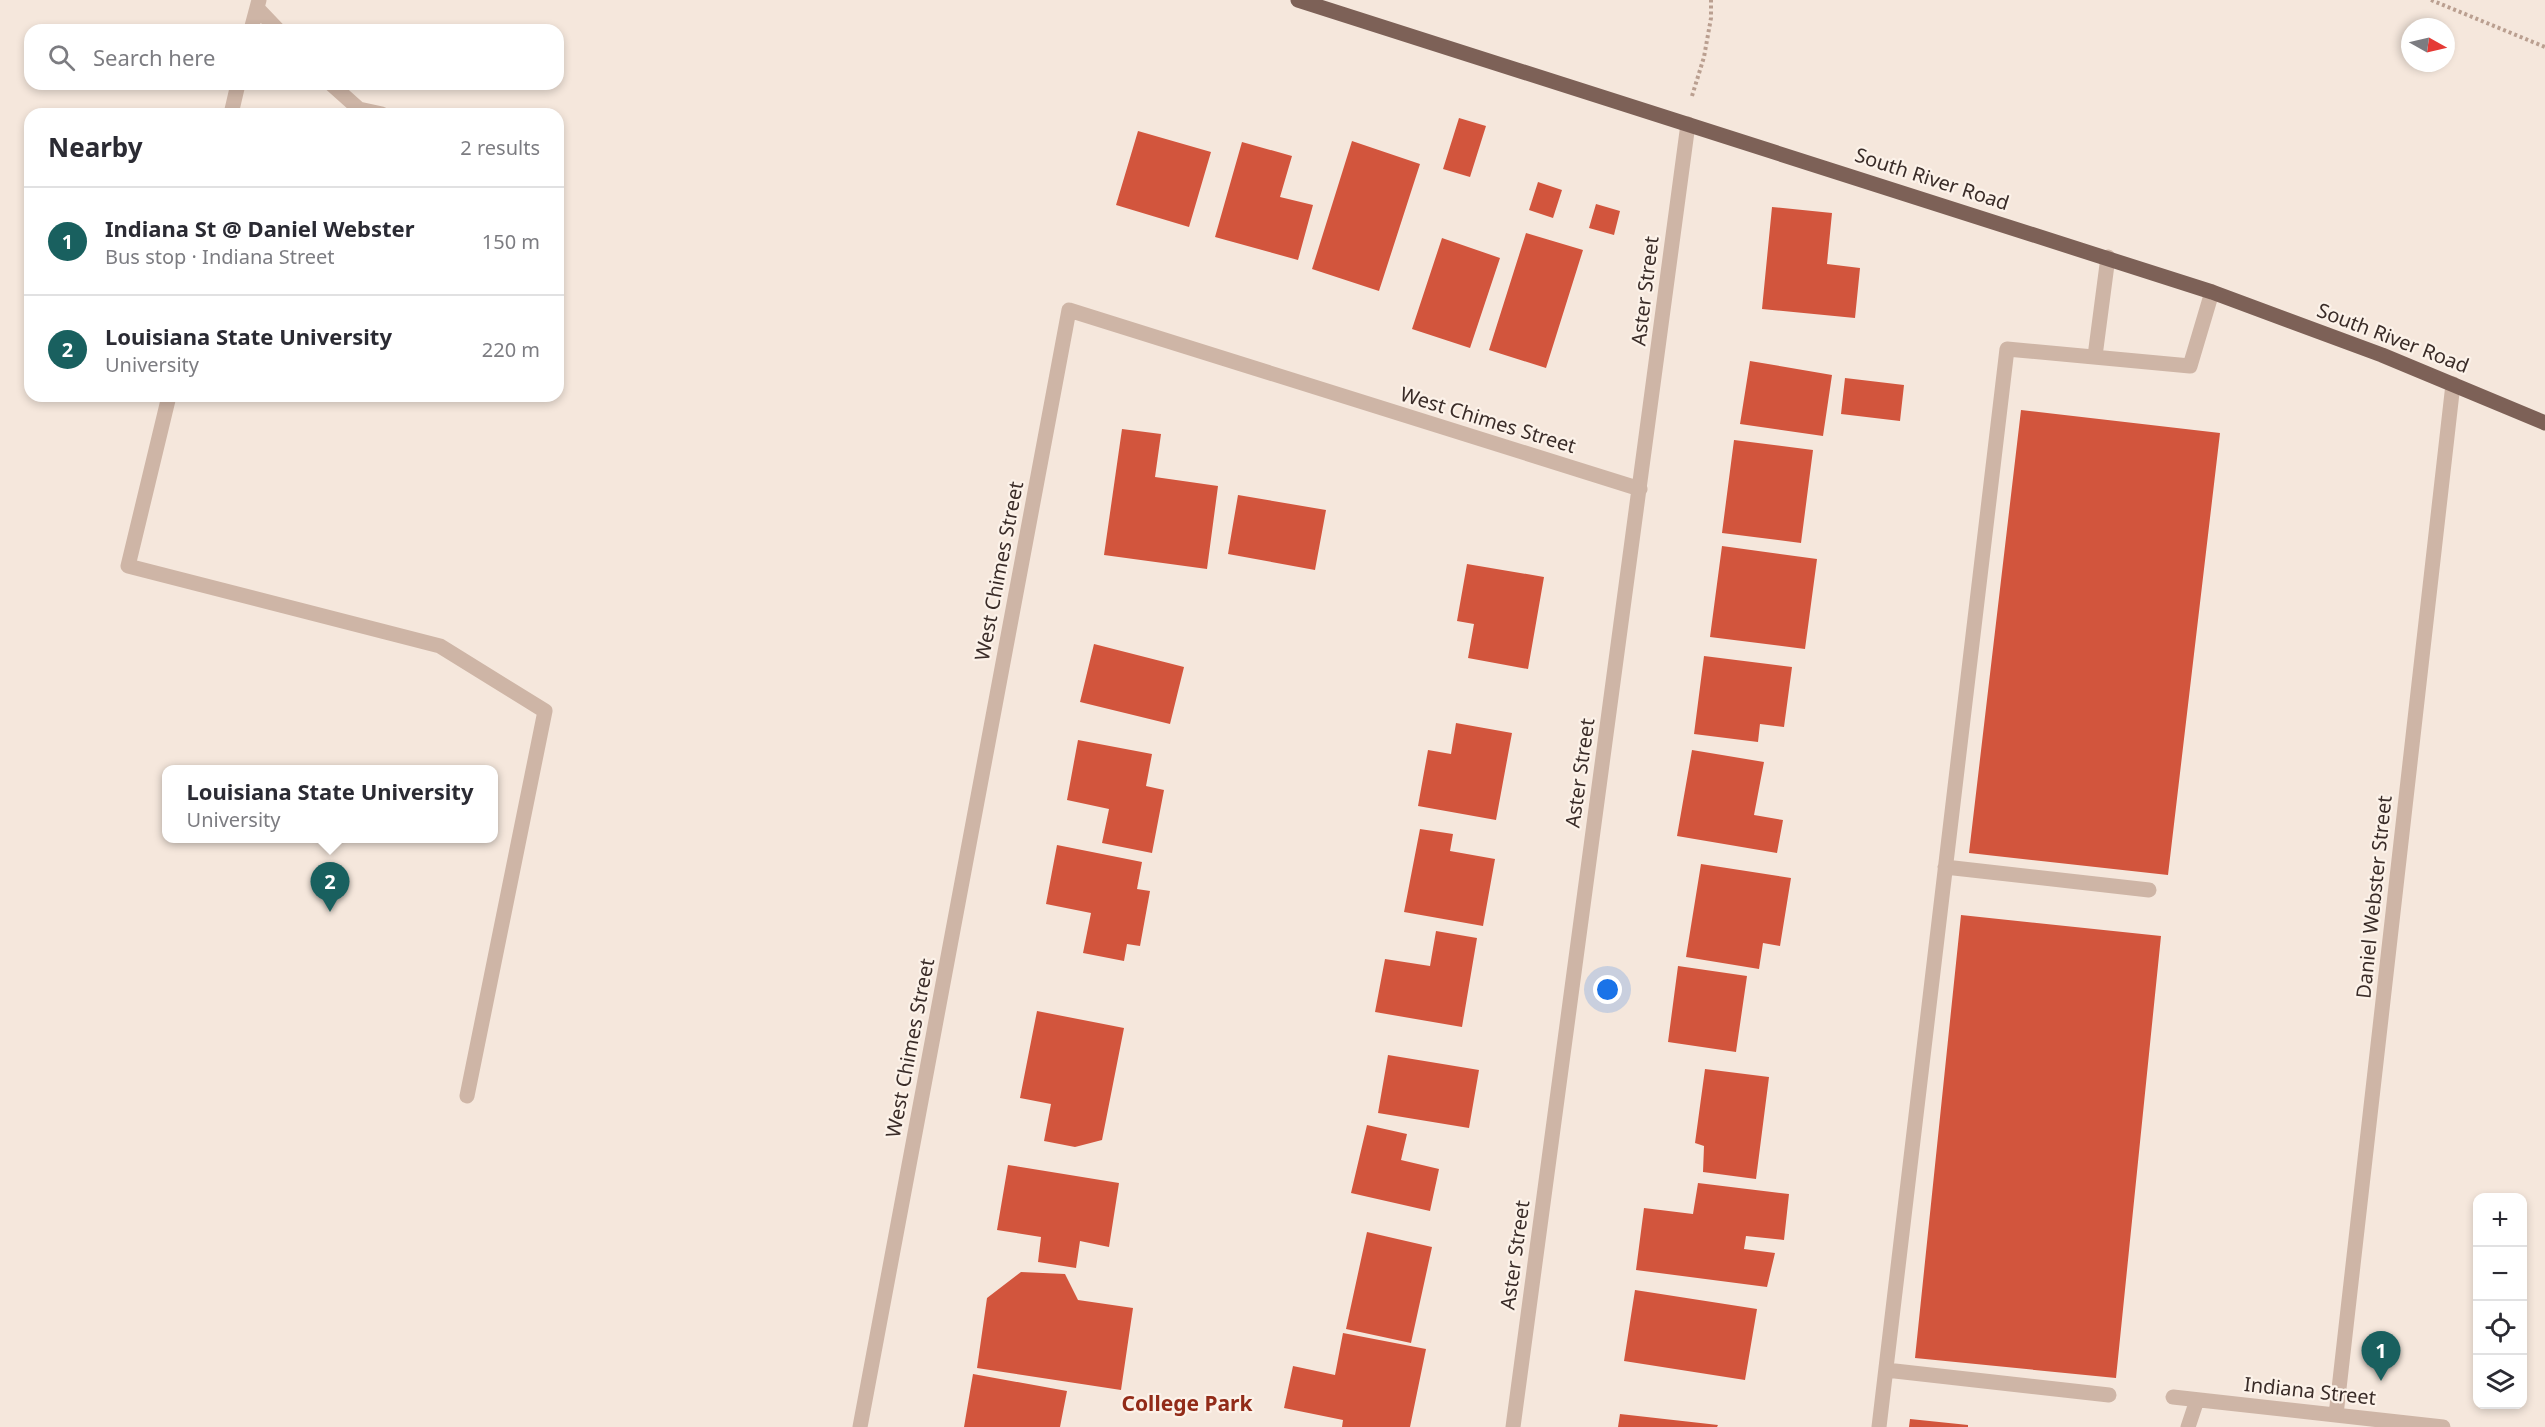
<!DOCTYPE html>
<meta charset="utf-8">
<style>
body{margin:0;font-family:"Noto Sans",sans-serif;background:#f7f7f7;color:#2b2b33}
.controls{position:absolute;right:18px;bottom:18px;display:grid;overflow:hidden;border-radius:12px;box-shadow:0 3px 9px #0003}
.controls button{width:54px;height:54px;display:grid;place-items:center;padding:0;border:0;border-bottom:2px solid #e1e1e2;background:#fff;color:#2b2b33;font:30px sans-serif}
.compass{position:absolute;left:2401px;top:18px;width:54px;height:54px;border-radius:50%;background:#fff;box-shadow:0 3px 9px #0003;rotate:98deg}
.you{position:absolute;left:1608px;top:990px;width:21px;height:21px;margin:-15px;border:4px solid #fff;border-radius:50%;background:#1a73e8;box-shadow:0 0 0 9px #1a73e833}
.badge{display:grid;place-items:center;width:39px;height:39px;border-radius:50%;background:#19605f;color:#fff;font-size:20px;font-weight:700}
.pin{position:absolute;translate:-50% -50px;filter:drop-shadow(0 2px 3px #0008)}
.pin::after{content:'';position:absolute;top:32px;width:21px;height:18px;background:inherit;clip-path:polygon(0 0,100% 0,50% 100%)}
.popup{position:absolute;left:162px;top:765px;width:336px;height:78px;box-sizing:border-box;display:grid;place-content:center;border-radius:12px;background:#fff;filter:drop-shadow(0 2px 4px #0005);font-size:20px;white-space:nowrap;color:#7c7c81}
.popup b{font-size:22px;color:#2b2b33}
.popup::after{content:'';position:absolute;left:50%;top:100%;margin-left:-12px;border:12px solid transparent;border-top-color:#fff}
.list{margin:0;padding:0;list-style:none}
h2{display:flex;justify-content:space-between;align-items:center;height:78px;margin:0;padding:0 24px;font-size:26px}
h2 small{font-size:20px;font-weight:400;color:#7c7c81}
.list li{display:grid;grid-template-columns:39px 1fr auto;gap:18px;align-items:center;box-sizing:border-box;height:108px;padding:0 24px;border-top:2px solid #e1e1e2}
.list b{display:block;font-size:22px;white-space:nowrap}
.list p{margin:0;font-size:20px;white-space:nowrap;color:#7c7c81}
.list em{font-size:20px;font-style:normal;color:#7c7c81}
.icon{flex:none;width:33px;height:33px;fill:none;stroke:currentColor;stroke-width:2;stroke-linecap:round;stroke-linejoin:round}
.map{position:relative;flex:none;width:2545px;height:1427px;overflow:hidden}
.search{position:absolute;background:#fff;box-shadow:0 3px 9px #0003;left:24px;top:24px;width:540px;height:66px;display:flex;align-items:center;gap:15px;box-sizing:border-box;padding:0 21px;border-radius:18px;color:#7c7c81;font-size:22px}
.panel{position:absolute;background:#fff;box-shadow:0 3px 9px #0003;left:24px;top:108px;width:540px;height:294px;border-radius:18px}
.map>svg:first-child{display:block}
</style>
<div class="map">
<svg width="2545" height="1427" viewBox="0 0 2545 1427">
<rect width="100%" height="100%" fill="#f5e7dc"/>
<path fill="#d2553d" d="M1459,118L1486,126L1470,177L1443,169Z
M1138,131L1211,152L1189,227L1116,205Z
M1352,141L1420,164L1379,291L1312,269Z
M1242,142L1292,156L1280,197L1313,205L1298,260L1215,237Z
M1538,182L1562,190L1553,218L1529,210Z
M1596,204L1620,211L1614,235L1589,228Z
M1772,207L1832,213L1827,264L1860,268L1855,318L1762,309Z
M1526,233L1583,250L1546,368L1489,350Z
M1442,238L1500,258L1470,348L1412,329Z
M1750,361L1832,375L1823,436L1740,424Z
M1845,378L1904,385L1900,421L1841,414Z
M2021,410L2220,433L2168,875L1969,853Z
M1122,429L1161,434L1155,477L1218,486L1207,569L1104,555Z
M1734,440L1813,450L1801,543L1722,533Z
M1238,495L1326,510L1315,570L1228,554Z
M1722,546L1817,559L1805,649L1710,637Z
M1467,564L1544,577L1528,669L1468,658L1474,624L1457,621Z
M1094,644L1184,667L1170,724L1080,702Z
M1704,656L1792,667L1784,727L1760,724L1758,742L1694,734Z
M1456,723L1512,733L1496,820L1418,806L1428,750L1451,754Z
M1078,740L1152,754L1146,786L1164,790L1152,853L1102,843L1109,809L1067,800Z
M1692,750L1764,762L1754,815L1783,820L1777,853L1677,836Z
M1420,829L1453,834L1450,851L1495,859L1483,926L1404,912Z
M1057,845L1142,862L1137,889L1150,891L1140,946L1127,944L1124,961L1083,953L1091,913L1046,904Z
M1701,864L1791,878L1780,946L1763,943L1759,969L1686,957Z
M1961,915L2161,936L2116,1378L1915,1358Z
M1436,931L1477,938L1462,1027L1375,1012L1385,959L1430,966Z
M1678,966L1747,976L1736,1052L1668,1042Z
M1037,1011L1124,1028L1102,1140L1075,1147L1044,1141L1051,1104L1020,1098Z
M1388,1055L1479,1070L1469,1128L1378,1113Z
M1705,1069L1769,1077L1756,1179L1703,1172L1704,1146L1695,1143Z
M1367,1125L1407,1134L1401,1160L1439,1169L1430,1211L1351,1193Z
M1008,1165L1119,1183L1109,1247L1080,1241L1076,1268L1038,1262L1041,1237L997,1230Z
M1698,1183L1789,1194L1784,1240L1746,1236L1744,1249L1775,1253L1767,1287L1636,1270L1644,1208L1693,1214Z
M1367,1232L1432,1247L1411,1343L1346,1329Z
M1021,1272L1065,1274L1078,1300L1133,1308L1121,1390L977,1368L987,1298Z
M1635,1290L1757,1309L1745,1380L1624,1361Z
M1343,1333L1426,1349L1410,1427H1342L1343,1420L1284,1408L1293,1366L1335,1375Z
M973,1374L1067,1391L1060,1427H964Z
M1620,1414L1718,1425L1717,1427H1618Z
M1910,1419L1968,1425V1427H1909Z"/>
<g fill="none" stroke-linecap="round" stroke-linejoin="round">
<path stroke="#ba9f90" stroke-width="4" stroke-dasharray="3 3" stroke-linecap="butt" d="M2431,0L2545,47
M1692,96L1704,57L1711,18V0"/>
<path stroke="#ceb5a6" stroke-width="15" d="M257,8L278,30
M251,30L259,0
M331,84L359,109L382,114
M231,114L238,84
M2095,356L2108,257
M169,396L128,566L440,646L545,711L467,1096
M1945,867L2149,890
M1886,1370L2109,1395
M2173,1397L2443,1427
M2336,1415L2453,384
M860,1427L1069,310L1640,489
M1513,1427L1688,124
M1879,1427L2007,349L2190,366L2212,292
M2188,1427L2197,1400"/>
<path stroke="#7d6157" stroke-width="15" d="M1298,0L2212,292L2382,355L2545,423"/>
</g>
<g text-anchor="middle" stroke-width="4.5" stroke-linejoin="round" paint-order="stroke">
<g font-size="20" fill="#3a2c28" stroke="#fcf2e9">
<text transform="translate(1932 179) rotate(18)" y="7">South River Road</text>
<text transform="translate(1645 291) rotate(-83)" y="7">Aster Street</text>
<text transform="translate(2393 338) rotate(21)" y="7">South River Road</text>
<text transform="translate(1488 420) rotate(17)" y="7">West Chimes Street</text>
<text transform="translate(999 571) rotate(-79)" y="7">West Chimes Street</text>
<text transform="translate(1580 773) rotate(-82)" y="7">Aster Street</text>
<text transform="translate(2374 897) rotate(-84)" y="7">Daniel Webster Street</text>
<text transform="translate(910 1048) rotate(-79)" y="7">West Chimes Street</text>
<text transform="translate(1515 1255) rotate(-82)" y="7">Aster Street</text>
<text transform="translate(2310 1391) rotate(6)" y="7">Indiana Street</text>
</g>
<g font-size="21" font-weight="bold" fill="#922b18" stroke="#fcf2e9">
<text x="1187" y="1411">College Park</text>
</g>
</g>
</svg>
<div class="controls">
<button>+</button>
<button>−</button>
<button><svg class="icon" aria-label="locate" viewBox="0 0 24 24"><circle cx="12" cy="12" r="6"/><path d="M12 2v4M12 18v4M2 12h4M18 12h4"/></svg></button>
<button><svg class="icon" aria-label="layers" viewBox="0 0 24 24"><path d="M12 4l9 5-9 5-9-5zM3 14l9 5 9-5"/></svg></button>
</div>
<svg class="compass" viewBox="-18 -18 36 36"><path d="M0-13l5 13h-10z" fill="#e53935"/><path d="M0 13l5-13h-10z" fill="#7c7c81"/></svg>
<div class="you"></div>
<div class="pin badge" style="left:2381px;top:1381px">1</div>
<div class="pin badge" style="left:330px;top:912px">2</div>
<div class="popup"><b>Louisiana State University</b>University</div>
<div class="search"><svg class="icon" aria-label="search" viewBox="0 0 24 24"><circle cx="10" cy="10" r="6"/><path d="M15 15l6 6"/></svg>Search here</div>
<section class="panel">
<h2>Nearby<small>2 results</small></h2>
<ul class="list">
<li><span class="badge">1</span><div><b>Indiana St @ Daniel Webster</b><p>Bus stop · Indiana Street</p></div><em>150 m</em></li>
<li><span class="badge">2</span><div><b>Louisiana State University</b><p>University</p></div><em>220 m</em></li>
</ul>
</section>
</div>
